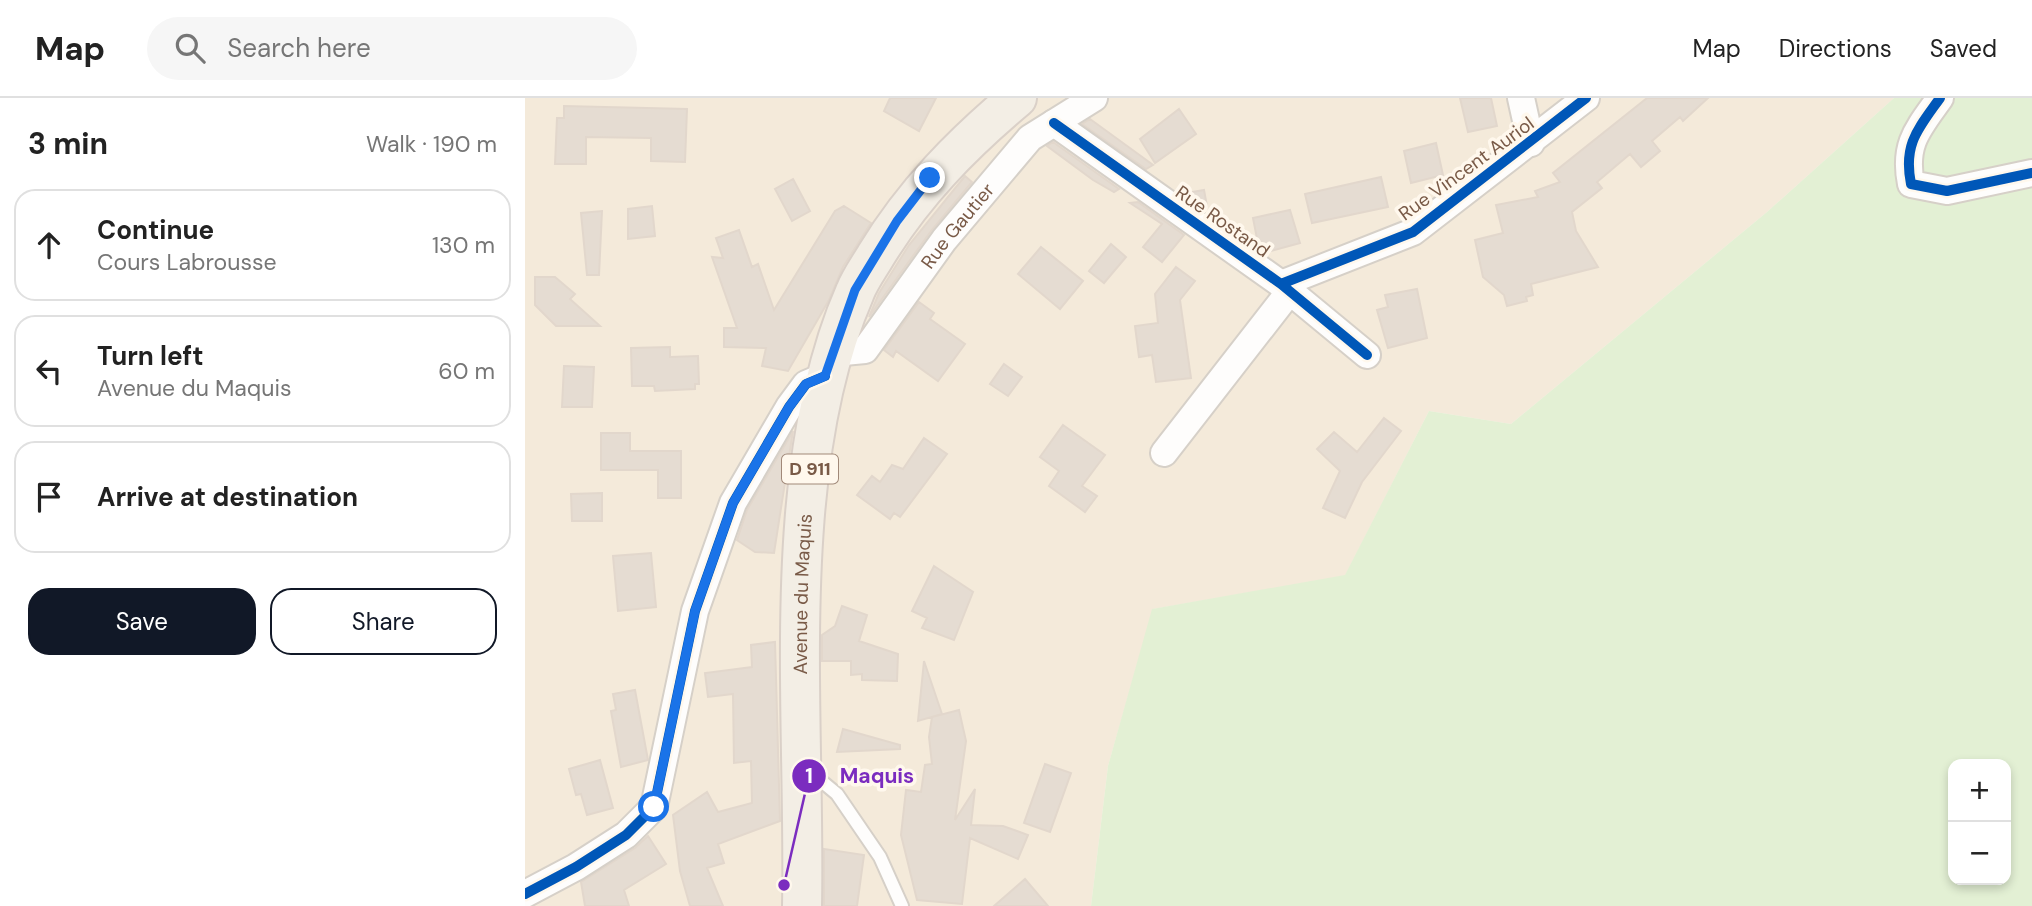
<!DOCTYPE html>
<meta charset="utf-8">
<style>
body{margin:0;font-family:"DM Sans",sans-serif;background:#f6f6f6;color:#222}
.controls{position:absolute;right:21px;bottom:21px;display:grid;overflow:hidden;border-radius:14px;box-shadow:0 4px 10px #0003}
.controls button{width:63px;height:63px;display:grid;place-items:center;padding:0;border:0;border-bottom:2px solid #e0e0e0;background:#fff;color:#222;font:35px sans-serif}
.stop{position:absolute;width:21px;height:21px;margin:-16px;border:5px solid #1a73e8;border-radius:50%;background:#fff}
.stop.end{background:#1a73e8;border-color:#fff;box-shadow:0 2px 7px #0008}
.list{margin:0;padding:0;list-style:none}
h2{display:flex;justify-content:space-between;align-items:center;height:91px;margin:0;padding:0 28px;font-size:30px}
h2 small{font-size:23px;font-weight:400;color:#767676}
.list li{display:grid;grid-template-columns:46px 1fr auto;gap:21px;align-items:center;box-sizing:border-box;height:112px;margin:0 14px 14px;padding:0 14px;border:2px solid #e0e0e0;border-radius:21px}
.list b{display:block;font-size:26px;white-space:nowrap}
.list p{margin:0;font-size:23px;white-space:nowrap;color:#767676}
.list em{font-size:23px;font-style:normal;color:#767676}
.actions{display:flex;gap:14px;padding:21px 28px}
.actions a{flex:1;padding:16px 0;border:2px solid #111827;border-radius:21px;text-align:center;font-size:24px;color:#111827}
.actions .main{background:#111827;color:#fff}
.icon{flex:none;width:38px;height:38px;fill:none;stroke:currentColor;stroke-width:2;stroke-linecap:round;stroke-linejoin:round}
.map{position:relative;flex:none;width:1507px;height:808px;overflow:hidden}
header{display:flex;align-items:center;gap:42px;box-sizing:border-box;height:98px;padding:0 35px;background:#fff;border-bottom:2px solid #e0e0e0}
header strong{font-size:33px}
nav{display:flex;gap:38px;margin-inline-start:auto;font-size:24px}
.search{width:490px;height:63px;background:#f6f6f6;display:flex;align-items:center;gap:18px;box-sizing:border-box;padding:0 24px;border-radius:38px;color:#767676;font-size:26px}
main{display:flex}
aside{flex:1;background:#fff}
.map>svg:first-child{display:block}
</style>
<header>
<strong>Map</strong>
<div class="search"><svg class="icon" aria-label="search" viewBox="0 0 24 24"><circle cx="10" cy="10" r="6"/><path d="M15 15l6 6"/></svg>Search here</div>
<nav><a>Map</a><a>Directions</a><a>Saved</a></nav>
</header>
<main>
<aside>
<h2>3 min<small>Walk · 190 m</small></h2>
<ul class="list">
<li><svg class="icon" aria-label="ahead" viewBox="0 0 24 24"><path d="M12 20V5M6 11l6-6 6 6"/></svg><div><b>Continue</b><p>Cours Labrousse</p></div><em>130 m</em></li>
<li><svg class="icon" aria-label="left" viewBox="0 0 24 24"><path d="M17 20v-9H6M10 6l-5 5 5 5"/></svg><div><b>Turn left</b><p>Avenue du Maquis</p></div><em>60 m</em></li>
<li><svg class="icon" aria-label="arrive" viewBox="0 0 24 24"><path d="M6 21V4h12l-3 4 3 4H6"/></svg><div><b>Arrive at destination</b></div></li>
</ul>
<div class="actions"><a class="main">Save</a><a>Share</a></div>
</aside>
<div class="map">
<svg width="1507" height="808" viewBox="0 0 1507 808">
<rect width="100%" height="100%" fill="#f8f4eb"/>
<path fill="#f4eada" d="M0,0H1369L1242,114L986,326L904,313L820,478L628,511L583,668L566,808H0Z"/>
<path fill="#e3f0d4" fill-rule="evenodd" d="M1369,0H1507V808H566L583,668L627,511L820,477L904,313L986,326L1242,114ZM1428,666H1481V782H1428Z"/>
<path fill="#e5dcd2" stroke="#e2d7cc" stroke-width="2" d="M365,0H411L394,33L359,13Z
M935,0H966L972,28L943,34Z
M1122,0H1183L1158,23L1155,19L1127,43L1135,53L1116,69L1105,56L1072,84L1077,90L1047,114L1051,133L1073,169L1006,186L1008,197L1001,199L1002,203L982,208L979,197L958,179L950,142L978,135L971,107L1013,99L1010,93L1035,84L1028,75Z
M39,8L162,11L160,64L126,63V40L61,39V66H30L32,20H39Z
M654,11L671,36L630,65L615,41Z
M565,21L609,53L628,67L621,71L557,26Z
M528,44L594,91L589,94L568,82L522,48Z
M911,45L918,77L886,85L879,53Z
M440,78L447,84L406,133L344,219L354,195L384,147Z
M856,79L863,109L787,125L780,96Z
M268,81L285,113L267,123L250,91Z
M679,92L682,108L679,112L656,96Z
M613,104L659,137L637,164L618,149L637,126L605,105Z
M127,108L130,138L103,141V111Z
M319,108L346,125L318,169L304,202L263,273L237,268L241,250L199,249V230H212L187,159L198,160L191,140L214,132L227,169L233,166L249,212L310,113Z
M765,112L775,145L739,155L734,151L728,120Z
M77,113L74,177H62L56,115Z
M586,146L601,159L579,185L564,173Z
M516,149L558,183L535,211L493,176Z
M651,169L670,183L655,202L666,280L631,284L627,257L614,259L610,228L633,225L630,196Z
M10,179H30L50,196L45,201L75,228H31L10,207Z
M892,191L902,240L863,250L852,212L863,209L860,197Z
M394,204L409,215L405,221L440,246L413,283L371,253L368,259L359,252Z
M145,249V259L173,258L174,286H170V291L130,293L129,288H107L106,250Z
M479,266L497,279L483,298L465,286Z
M39,268L69,269L67,309H37Z
M859,320L876,333L837,384L820,420L798,410L815,373L792,351L809,334L832,354Z
M538,327L580,357L557,388L572,398L560,414L524,388L534,373L515,359Z
M268,333L249,455L230,454L212,442L222,412Z
M76,335H105V353H156V400H133V372H76Z
M399,340L422,356L375,419L369,415L365,421L332,397L347,378L355,384L367,367L378,371Z
M77,395V423H47L46,396Z
M126,455L131,509L93,513L88,458Z
M409,468L448,494L429,542L397,530L402,520L387,513Z
M317,508L342,517L334,543L373,556L372,583L337,582V576L326,577V563H297V537L310,528Z
M250,544L255,723L193,746L199,765L182,770L198,808H165L155,773L148,717L182,694L193,714L227,705L226,663L209,665L208,596L183,599L180,575L227,569L226,547Z
M399,563L417,616L393,623Z
M110,592L123,662L96,669L86,613L91,612L88,596Z
M434,612L441,643L430,722L450,691L446,727L478,728L503,737L493,761L445,740L437,806L392,802L376,737L381,692L396,694L400,667L407,666L404,639L407,619Z
M318,631L375,647V651L312,654Z
M75,662L88,710L62,717L56,696L51,697L44,671Z
M520,666L546,675L525,734L499,725Z
M123,738L141,766L99,792L104,808H60L56,784L110,750Z
M299,751L339,757L332,808H299Z
M500,781L523,808H469Z"/>
<g fill="none" stroke-linecap="round" stroke-linejoin="round">
<defs>
<path id="lane" d="M283,672L312,696L355,759L377,808"/>
<g id="street">
<path d="M996,0L1006,45"/>
<path d="M1415,0C1393,31 1378,46 1386,86L1422,93L1507,75"/>
<path d="M529,25L756,186L842,257"/>
<path d="M756,186L888,134L1061,0"/>
<path id="s1" d="M308,255L340,252L419,142L505,40L569,0"/>
<path d="M639,355L765,193"/>
<path d="M0,796L51,769L101,737L129,709L170,513L208,405L264,309L281,286L300,278"/>
</g>
<g id="primary">
<path id="s2" d="M277,808C281,616 252,372 330,194C335,181 344,169 351,157C389,95 436,47 492,0"/>
</g>
</defs>
<use href="#lane" stroke="#d6d0c8" stroke-width="16"/>
<use href="#street" stroke="#d6d0c8" stroke-width="30"/>
<use href="#primary" stroke="#dad0c8" stroke-width="42"/>
<use href="#lane" stroke="#fefdfc" stroke-width="12"/>
<use href="#street" stroke="#fefdfc" stroke-width="26"/>
<use href="#primary" stroke="#f3eee5" stroke-width="38"/>
<defs>
<path id="cycleway" d="M1415,0C1393,31 1378,46 1386,86L1422,93L1507,75
M529,25L756,186L842,257
M756,186L888,134L1061,0
M0,796L51,769L101,737L129,709L170,513L208,405L264,309L281,286L300,278"/>
</defs>
<use href="#cycleway" stroke="#fff8ed" stroke-width="15"/>
<use href="#cycleway" stroke="#0057b8" stroke-width="10"/>
</g>
<g fill="none" stroke-linecap="round" stroke-linejoin="round">
<path stroke="#1a73e8" stroke-width="9" d="M129,709L170,513L208,405L264,309L281,286L300,278L330,192L372,123L405,80"/>
</g>
<g text-anchor="middle" stroke-width="7" stroke-linejoin="round" paint-order="stroke">
<rect fill="#fff8ed" stroke="#a18979" stroke-width="2" x="257" y="356.5" width="56" height="29" rx="5"/>
<g font-size="18" font-weight="bold" fill="#795a47">
<text x="285" y="377">D 911</text>
</g>
<g font-size="19" fill="#795a47" stroke="#fff8ed">
<text transform="translate(941 70) rotate(-36)" y="7">Rue Vincent Auriol</text>
<text transform="translate(698 123) rotate(35)" y="7">Rue Rostand</text>
<text dy="7" stroke="none"><textPath href="#s1" startOffset="187">Rue Gautier</textPath></text>
<text dy="7" stroke="none"><textPath href="#s2" startOffset="312">Avenue du Maquis</textPath></text>
</g>
</g>
<path fill="none" stroke="#7b2cbf" stroke-width="2.5" d="M259 787L284 678"/>
<g fill="#7b2cbf" stroke="#fff8ed" stroke-width="2.5">
<circle cx="259" cy="787" r="7"/>
<circle cx="284" cy="678" r="18"/>
</g>
<g font-size="21" text-anchor="middle" font-weight="bold" fill="#fff">
<text x="284" y="685">1</text>
</g>
<g font-size="21" text-anchor="middle" font-weight="bold" fill="#7b2cbf" stroke="#fff8ed" stroke-width="7" stroke-linejoin="round" paint-order="stroke">
<text x="352" y="685">Maquis</text>
</g>
</svg>
<div class="controls">
<button>+</button>
<button>−</button>
</div>
<div class="stop" style="left:129px;top:709px"></div>
<div class="stop end" style="left:405px;top:80px"></div>
</div>
</main>
